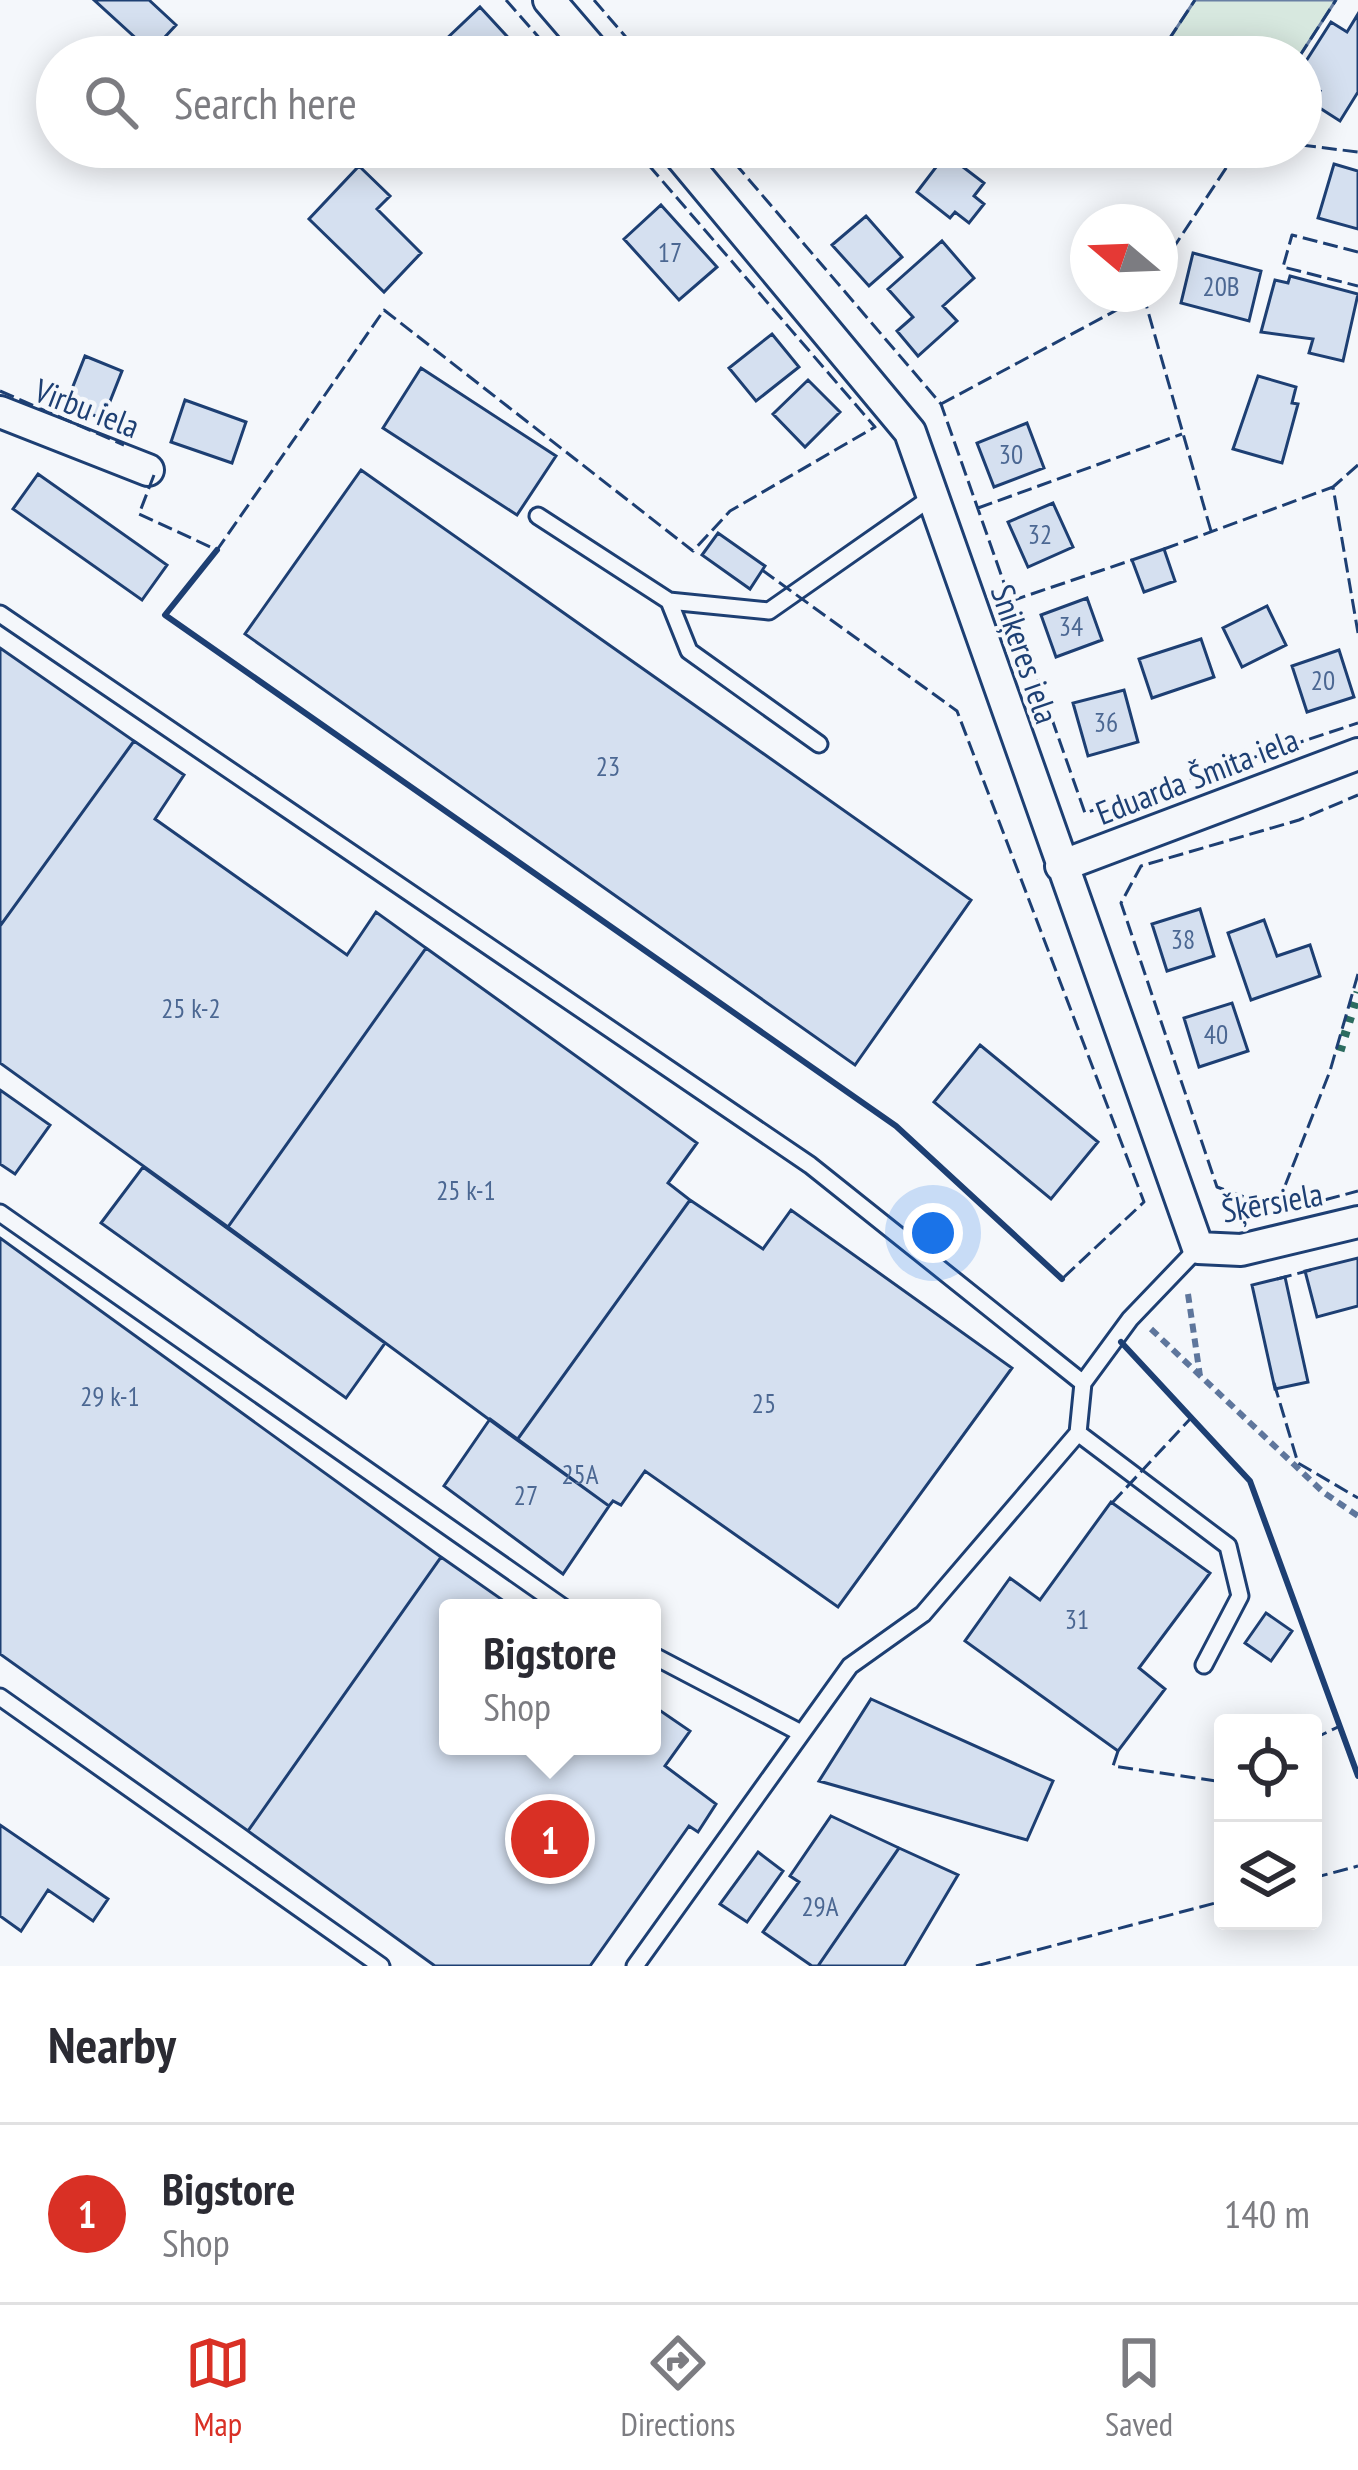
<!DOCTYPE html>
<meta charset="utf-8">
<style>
body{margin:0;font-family:"PT Sans Narrow",sans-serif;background:#f2f2f3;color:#2b2b33}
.controls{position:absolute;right:36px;bottom:36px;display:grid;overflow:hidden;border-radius:12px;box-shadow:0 6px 30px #0003}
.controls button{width:108px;height:108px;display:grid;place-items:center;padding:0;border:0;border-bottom:3px solid #e1e1e2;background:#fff;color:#2b2b33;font:60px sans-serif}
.compass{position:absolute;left:1070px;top:204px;width:108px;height:108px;border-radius:50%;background:#fff;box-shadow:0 6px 30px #0003;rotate:289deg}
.you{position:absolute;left:933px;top:1233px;width:42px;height:42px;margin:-30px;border:9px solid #fff;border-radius:50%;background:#1a73e8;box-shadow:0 0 0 18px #1a73e833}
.badge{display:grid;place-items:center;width:78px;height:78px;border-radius:50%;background:#d93025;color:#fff;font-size:39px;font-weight:700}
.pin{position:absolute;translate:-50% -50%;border:6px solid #fff;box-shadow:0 3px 12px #0006}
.popup{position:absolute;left:439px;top:1599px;width:222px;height:156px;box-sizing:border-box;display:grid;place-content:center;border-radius:12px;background:#fff;filter:drop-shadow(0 3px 9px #0005);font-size:39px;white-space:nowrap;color:#7c7c81}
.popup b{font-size:45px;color:#2b2b33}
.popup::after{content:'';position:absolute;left:50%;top:100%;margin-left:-24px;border:24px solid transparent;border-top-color:#fff}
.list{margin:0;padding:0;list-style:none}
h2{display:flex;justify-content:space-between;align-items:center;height:156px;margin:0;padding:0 48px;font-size:51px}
h2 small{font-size:39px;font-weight:400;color:#7c7c81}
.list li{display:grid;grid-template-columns:78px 1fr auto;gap:36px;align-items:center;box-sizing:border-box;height:180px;padding:0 48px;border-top:3px solid #e1e1e2}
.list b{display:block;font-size:45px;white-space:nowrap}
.list p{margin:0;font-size:39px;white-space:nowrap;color:#7c7c81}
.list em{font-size:39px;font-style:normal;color:#7c7c81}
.icon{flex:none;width:66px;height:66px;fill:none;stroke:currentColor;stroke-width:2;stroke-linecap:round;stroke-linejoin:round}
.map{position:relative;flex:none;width:1358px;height:1966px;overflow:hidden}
.search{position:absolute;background:#fff;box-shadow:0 6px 30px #0003;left:36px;right:36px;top:36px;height:132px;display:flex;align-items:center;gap:30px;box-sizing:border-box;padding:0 42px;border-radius:66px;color:#7c7c81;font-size:45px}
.sheet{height:336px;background:#fff}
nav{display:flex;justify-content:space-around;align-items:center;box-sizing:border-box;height:168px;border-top:3px solid #e1e1e2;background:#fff;font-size:33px;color:#7c7c81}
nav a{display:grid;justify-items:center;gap:6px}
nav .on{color:#d93025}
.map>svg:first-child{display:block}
</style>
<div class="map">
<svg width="1358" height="1966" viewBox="0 0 1358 1966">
<rect width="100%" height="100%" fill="#f4f7fb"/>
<path fill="#d7e8df" stroke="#687fa3" stroke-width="3" d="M1195,0H1336L1299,57H1164L1160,53Z"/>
<path fill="#d5e0f0" stroke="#1d3f73" stroke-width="3" d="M94,0H149L176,25L151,52Z
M480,7L517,47L506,57H455L442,43Z
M1358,14V92L1340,121L1312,103L1320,91L1301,79V69L1331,22L1347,32Z
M946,154L984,183L974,196L984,204L969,223L955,212L950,218L917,192Z
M1334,164L1358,171V229L1318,218Z
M359,166L390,196L377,209L421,253L384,292L309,219Z
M661,205L717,267L679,300L624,239Z
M866,216L902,257L869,286L832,245Z
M942,241L974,278L943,306L957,321L918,356L897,331L913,317L888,289Z
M1193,253L1261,271L1249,321L1181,303Z
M1290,276L1358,294L1343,361L1309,353L1313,339L1261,332L1275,280L1288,283Z
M772,334L799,367L756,401L729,368Z
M85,356L122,371L103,419L66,404Z
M421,368L556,456L517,515L383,428Z
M1258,376L1296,387L1292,403L1298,404L1282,463L1233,449Z
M808,380L840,412L805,447L773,414Z
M185,400L246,422L232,463L171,442Z
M1027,423L1044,468L994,487L977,443Z
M361,470L971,900L855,1065L245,634Z
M38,474L167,565L142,600L13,509Z
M1053,503L1073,547L1028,567L1008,522Z
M718,533L765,566L750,589L702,555Z
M1164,549L1175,581L1144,592L1132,560Z
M1087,598L1102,640L1056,657L1041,615Z
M1267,606L1286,645L1242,667L1223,628Z
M1201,639L1214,677L1152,698L1139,659Z
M0,648L134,741L0,926Z
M1339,650L1354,697L1307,712L1292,666Z
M1124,690L1138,742L1088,756L1073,703Z
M134,741L184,775L155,819L347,955L376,912L426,948L228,1227L0,1063V926Z
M1200,909L1214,956L1167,971L1152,924Z
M1264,920L1277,956L1310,945L1320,976L1251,1000L1228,933Z
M426,948L697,1143L668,1183L690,1200L517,1440L228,1227Z
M1232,1003L1248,1051L1199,1067L1184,1018Z
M980,1045L1098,1142L1051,1199L934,1102Z
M0,1090L50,1125L15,1174L0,1164Z
M143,1167L385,1343L346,1398L101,1223Z
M690,1200L763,1249L791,1210L1012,1368L838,1607L645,1471L621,1505L613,1501L609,1506L517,1440Z
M0,1238L441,1557L248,1831L0,1654Z
M1358,1258V1306L1317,1317L1305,1271Z
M1285,1277L1308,1382L1275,1389L1252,1285Z
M490,1419L609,1506L563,1574L444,1486Z
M1111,1502L1210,1573L1139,1668L1165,1689L1118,1751L965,1641L1010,1578L1040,1600Z
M441,1557L514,1608H448V1746H652V1705L690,1731L665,1766L716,1804L698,1832L689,1826L590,1966H435L248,1831Z
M1266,1613L1292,1631L1271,1661L1245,1643Z
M871,1699L1053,1781L1027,1840L819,1781Z
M831,1816L899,1848L818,1966H812L763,1932L799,1882L790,1876Z
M0,1825L108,1899L93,1921L48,1890L21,1931L0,1916Z
M899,1848L958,1875L904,1966H818Z
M758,1852L783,1871L747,1922L720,1904Z"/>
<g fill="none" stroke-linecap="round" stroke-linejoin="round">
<defs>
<path id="lane" d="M538,516L669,601L769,611L932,497
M669,601L689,651L819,744
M0,614L810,1165L1083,1383L1078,1433L923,1614L850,1666L635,1966
M0,1213L564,1608
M1083,1383L1130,1319L1198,1248
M1078,1433L1228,1546L1240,1596L1204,1665
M652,1655L799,1732
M0,1697L381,1966"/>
<path id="street" d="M549,0L598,57
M673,147L910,432L1198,1248L1241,1250L1358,1222
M0,412L148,470
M1061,866L1358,754"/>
</defs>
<use href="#lane" stroke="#1d3f73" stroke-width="21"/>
<use href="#street" stroke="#1d3f73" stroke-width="36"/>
<path stroke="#5e769c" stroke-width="6" stroke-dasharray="9 6" stroke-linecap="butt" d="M1188,1294L1200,1376
M1151,1329L1323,1492L1358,1516"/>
<use href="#lane" stroke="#f4f7fb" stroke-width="15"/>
<use href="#street" stroke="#f4f7fb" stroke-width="30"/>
<path stroke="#2c6c60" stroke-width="9" stroke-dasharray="6 9" stroke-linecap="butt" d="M1340,1051L1358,992"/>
<path stroke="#1d3f73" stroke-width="3" stroke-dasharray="15 6" stroke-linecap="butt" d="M506,0L556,57
M594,0L643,57
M1164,57L1160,53L1195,0
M1299,57L1336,0
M1301,145L1358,152
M721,147L941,404L1085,813L1358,723
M1358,252L1292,235L1283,267L1358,286
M1160,268L1240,147
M1143,294L1211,531
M0,391L124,445
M941,404L1141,297
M1358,465L1333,487L1358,633
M154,475L139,514L217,550L384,310L693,551L730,511L875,427L633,147
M978,508L1182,434
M1164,549L1333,487
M762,570L957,711L1144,1202L1062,1279
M1011,601L1132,560
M1358,974L1330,1071L1281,1196L1283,1211L1358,1191
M1283,1211L1217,1187L1121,903L1141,866L1299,820L1358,795
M1277,1279L1311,1270
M1274,1383L1298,1463L1358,1498
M1112,1503L1191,1418
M1313,1739L1340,1726
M1118,1751L1113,1766L1223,1782
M1313,1878L1358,1866
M976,1966L1223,1901"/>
<path stroke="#1d3f73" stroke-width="6" d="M217,550L165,615L896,1126L1062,1279
M1121,1342L1250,1481L1358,1776"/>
</g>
<g text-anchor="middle" stroke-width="9" stroke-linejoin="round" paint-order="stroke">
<g font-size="27" fill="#4b6792">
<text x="670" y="262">17</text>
<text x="1221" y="296">20B</text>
<text x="1011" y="464">30</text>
<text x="1040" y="544">32</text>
<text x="1071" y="636">34</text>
<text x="1323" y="690">20</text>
<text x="1106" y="732">36</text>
<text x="608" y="776">23</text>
<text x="1183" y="949">38</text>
<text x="191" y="1018">25 k-2</text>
<text x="1216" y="1044">40</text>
<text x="466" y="1200">25 k-1</text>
<text x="110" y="1406">29 k-1</text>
<text x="764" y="1413">25</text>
<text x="580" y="1484">25A</text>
<text x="526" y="1505">27</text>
<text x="1077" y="1629">31</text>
<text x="820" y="1916">29A</text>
</g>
<g font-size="33" fill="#1d3f73" stroke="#f4f7fb">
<text transform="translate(87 408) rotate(21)" y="12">Virbu iela</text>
<text transform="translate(1025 654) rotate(71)" y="12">Sniķeres iela</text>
<text transform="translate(1197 776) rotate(-21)" y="12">Eduarda Šmita iela</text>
<text transform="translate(1272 1202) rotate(-10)" y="12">Šķērsiela</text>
</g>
</g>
</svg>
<div class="controls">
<button><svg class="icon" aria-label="locate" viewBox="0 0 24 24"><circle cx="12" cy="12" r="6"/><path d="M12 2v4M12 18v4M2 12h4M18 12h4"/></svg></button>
<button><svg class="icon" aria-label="layers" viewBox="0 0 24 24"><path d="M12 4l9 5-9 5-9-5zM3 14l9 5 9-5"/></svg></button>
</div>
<svg class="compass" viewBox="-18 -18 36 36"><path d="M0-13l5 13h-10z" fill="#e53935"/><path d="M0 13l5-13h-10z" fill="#7c7c81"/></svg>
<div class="you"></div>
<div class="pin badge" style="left:550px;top:1839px">1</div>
<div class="popup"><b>Bigstore</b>Shop</div>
<div class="search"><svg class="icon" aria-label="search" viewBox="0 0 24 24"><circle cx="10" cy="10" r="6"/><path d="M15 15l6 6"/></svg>Search here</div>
</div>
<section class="sheet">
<h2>Nearby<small></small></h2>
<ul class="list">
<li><span class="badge">1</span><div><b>Bigstore</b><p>Shop</p></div><em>140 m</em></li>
</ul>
</section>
<nav>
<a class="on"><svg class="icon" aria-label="map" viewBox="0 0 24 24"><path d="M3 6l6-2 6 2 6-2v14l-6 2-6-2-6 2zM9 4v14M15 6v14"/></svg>Map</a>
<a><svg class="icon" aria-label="directions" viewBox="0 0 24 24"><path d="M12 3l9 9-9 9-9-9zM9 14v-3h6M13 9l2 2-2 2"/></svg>Directions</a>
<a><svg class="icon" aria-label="saved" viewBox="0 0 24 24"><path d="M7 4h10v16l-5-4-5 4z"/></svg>Saved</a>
</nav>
